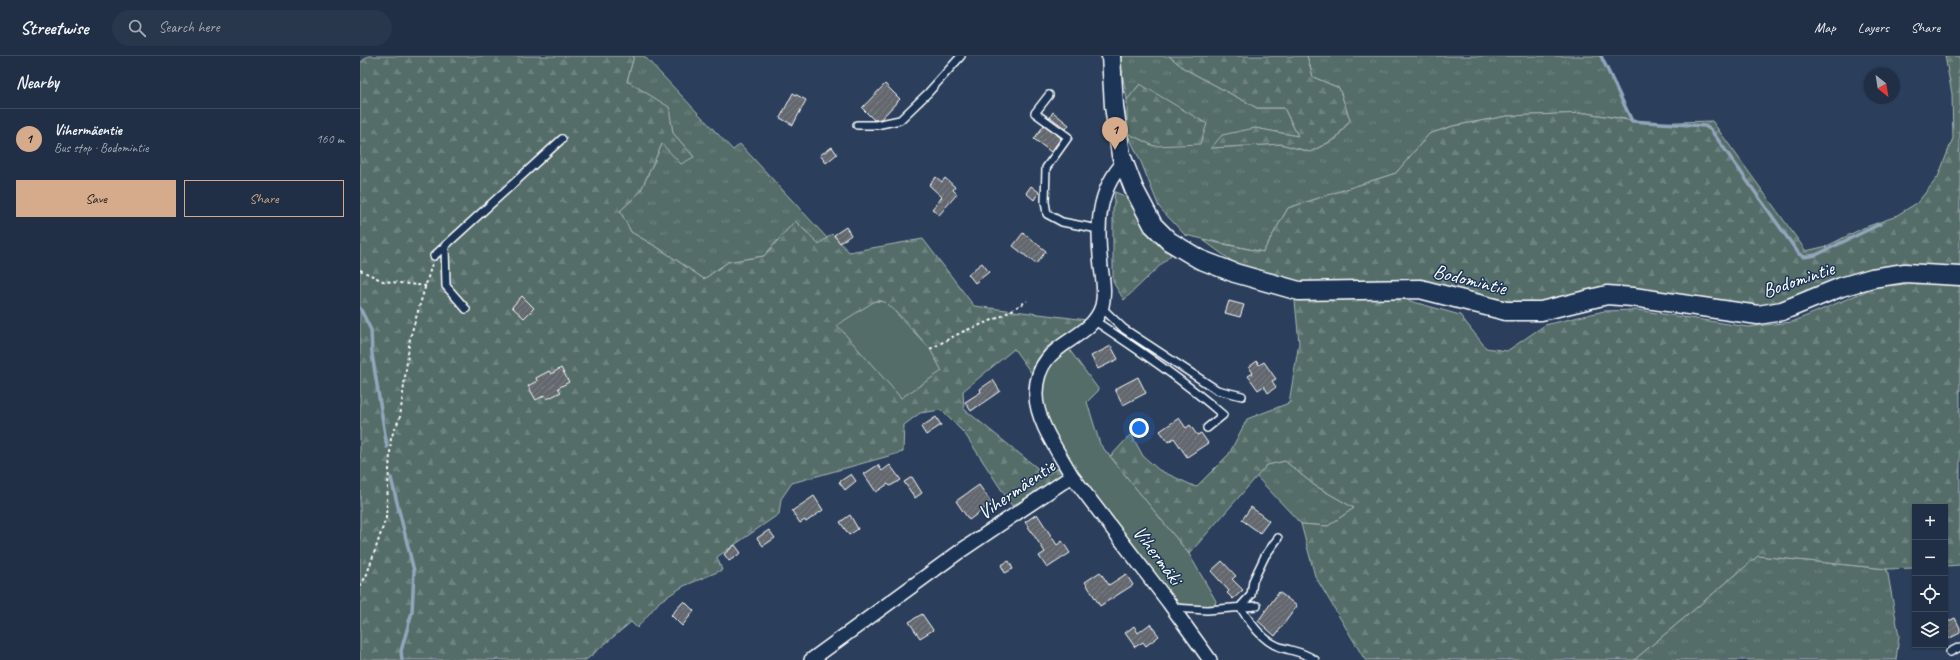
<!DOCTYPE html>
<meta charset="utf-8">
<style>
body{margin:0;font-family:Caveat,sans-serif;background:#28374c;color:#f1f3f6}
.controls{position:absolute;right:12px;bottom:12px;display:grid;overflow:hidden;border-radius:0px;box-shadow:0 1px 3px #0004}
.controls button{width:36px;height:36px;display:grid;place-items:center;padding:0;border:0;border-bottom:1px solid #3d4a5e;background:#202f45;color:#f1f3f6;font:20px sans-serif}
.compass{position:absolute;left:1504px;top:12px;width:36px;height:36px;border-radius:50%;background:#202f45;box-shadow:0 1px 3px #0004;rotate:150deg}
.you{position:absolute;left:779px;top:372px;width:14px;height:14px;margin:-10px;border:3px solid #fff;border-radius:50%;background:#1a73e8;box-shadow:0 0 0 6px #1a73e833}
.badge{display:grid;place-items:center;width:26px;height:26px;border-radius:50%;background:#d6ab8b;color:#111;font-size:13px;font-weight:700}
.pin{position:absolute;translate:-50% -33px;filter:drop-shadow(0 1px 2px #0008)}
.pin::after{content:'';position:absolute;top:21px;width:14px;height:12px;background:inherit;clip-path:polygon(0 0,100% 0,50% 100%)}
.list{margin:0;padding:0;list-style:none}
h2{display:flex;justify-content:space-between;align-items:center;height:52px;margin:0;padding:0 16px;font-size:17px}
h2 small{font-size:13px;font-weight:400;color:#a2a9b3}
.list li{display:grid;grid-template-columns:26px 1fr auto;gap:12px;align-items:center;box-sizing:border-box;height:60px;padding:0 16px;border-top:1px solid #3d4a5e}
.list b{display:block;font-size:15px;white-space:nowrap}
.list p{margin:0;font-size:13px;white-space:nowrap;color:#a2a9b3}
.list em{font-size:13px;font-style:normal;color:#a2a9b3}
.actions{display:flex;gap:8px;padding:12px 16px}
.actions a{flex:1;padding:9px 0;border:1px solid #d6ab8b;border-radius:0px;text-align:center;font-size:14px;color:#d6ab8b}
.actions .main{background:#d6ab8b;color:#111}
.icon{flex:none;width:22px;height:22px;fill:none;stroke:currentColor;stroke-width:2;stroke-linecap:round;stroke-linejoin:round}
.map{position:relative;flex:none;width:1600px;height:604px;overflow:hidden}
header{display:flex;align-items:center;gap:24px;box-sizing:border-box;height:56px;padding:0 20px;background:#202f45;border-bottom:1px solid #3d4a5e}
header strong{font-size:19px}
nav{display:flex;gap:22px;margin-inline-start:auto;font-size:14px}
.search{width:280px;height:36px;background:#28374c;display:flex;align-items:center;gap:10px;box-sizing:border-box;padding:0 14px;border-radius:22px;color:#a2a9b3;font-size:15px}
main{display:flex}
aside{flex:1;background:#202f45}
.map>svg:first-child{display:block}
</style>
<header>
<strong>Streetwise</strong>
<div class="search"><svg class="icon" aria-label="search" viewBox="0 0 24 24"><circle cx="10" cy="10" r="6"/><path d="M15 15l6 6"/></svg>Search here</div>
<nav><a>Map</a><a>Layers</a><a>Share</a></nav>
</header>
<main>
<aside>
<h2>Nearby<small></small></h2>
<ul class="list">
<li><span class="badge">1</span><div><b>Vihermäentie</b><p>Bus stop · Bodomintie</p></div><em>160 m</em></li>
</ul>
<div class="actions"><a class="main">Save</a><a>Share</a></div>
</aside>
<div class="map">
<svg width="1600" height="604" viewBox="0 0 1600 604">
<defs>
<pattern id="grass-tufts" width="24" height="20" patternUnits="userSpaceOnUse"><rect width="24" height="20" fill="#556d69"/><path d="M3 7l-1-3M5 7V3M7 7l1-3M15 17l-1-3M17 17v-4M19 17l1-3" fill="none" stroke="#6e8380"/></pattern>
<pattern id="forest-firs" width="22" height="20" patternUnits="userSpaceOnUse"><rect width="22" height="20" fill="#556d69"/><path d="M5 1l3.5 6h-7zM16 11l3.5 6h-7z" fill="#6e8380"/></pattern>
<pattern id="building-hatch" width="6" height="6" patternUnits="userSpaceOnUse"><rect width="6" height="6" fill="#64676e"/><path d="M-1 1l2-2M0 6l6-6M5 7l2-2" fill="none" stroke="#7b7e84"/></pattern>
</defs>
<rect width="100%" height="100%" fill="#2b3f5c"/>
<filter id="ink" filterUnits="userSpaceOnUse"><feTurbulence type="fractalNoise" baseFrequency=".025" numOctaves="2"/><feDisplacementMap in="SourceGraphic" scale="8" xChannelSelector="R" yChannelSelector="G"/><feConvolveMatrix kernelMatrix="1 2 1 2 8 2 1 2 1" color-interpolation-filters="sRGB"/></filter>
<g filter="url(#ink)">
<path fill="url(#grass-tufts)" stroke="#aab6b4" d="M274,0H284L373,94L380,88L467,182L459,188L435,165L404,200L368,206L344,223L300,193L271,176L260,155L280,136L302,88L334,101L313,77L308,51L267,25Z
M759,0H809L825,13L897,52H924L938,80L895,72L851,92L921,88L950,96L976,83L990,64L979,32L953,21L947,0H1241L1272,64L1226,57L1147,60L1093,70L1069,78L1036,117L928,152L903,196L825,179L799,151L781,106L767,77L794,90L780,28L767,44Z
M925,405L954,429L994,452L968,470L941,468L896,420L907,409Z
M1398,500L1527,513L1539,580L1536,604H1274Z"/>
<path fill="url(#forest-firs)" stroke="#aab6b4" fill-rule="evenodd" d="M8,0H274L267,25L309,51L313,77L334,101L321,108L302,88L280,136L260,155L271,176L300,193L344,223L368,206L404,200L435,165L459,188L472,178L489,196L563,183L614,250L727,264L685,292L672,318L654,293L603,335L604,353L686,419L700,411L704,419L652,450L605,378L581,354L560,357L544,369L543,396L432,427L421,443L419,458L357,501L362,514L324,530L300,545L277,572L271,566L226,604H0V7ZM518,244C533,247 559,281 570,293L572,298L515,245Z
M809,0H947L953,21L979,32L990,64L975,83L950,96L921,88L851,92L862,79L895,72L938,80L924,52H897L825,13Z
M1585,0H1600V214L1402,252L1265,233L1173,250L1146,247L1072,227L1035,224L969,229L930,225L873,206L843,184L903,196L928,152L1036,117L1069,78L1093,70L1147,60L1226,57L1286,67L1352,65L1446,195L1467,190L1503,172L1534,161L1557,147L1578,121L1593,82L1592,38Z
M780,28L847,68L840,88L794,90L767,77V44Z
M755,136L765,140L782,166L811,199L764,244L753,226V154Z
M1571,227L1600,229V509L1585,510V451H1555V512L1527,513L1398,500L1274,604H1005L955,520L941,468L968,470L994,452L954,429L925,405L907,409L829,498L750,401L771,378L783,400L799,414L836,431L869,398L887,363L929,347L939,287L935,245L955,242L1043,243L1100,259L1126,292L1147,295L1185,269L1244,255L1277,254L1388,271L1432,266L1518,230Z"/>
<path fill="#556d69" stroke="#aab6b4" d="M515,245L525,246L539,260L570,293L582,315L541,342L477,269Z
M708,292L739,334L727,346L740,388L829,498L856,545L854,551L816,548L698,388L685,357L681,341L682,322L689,306Z"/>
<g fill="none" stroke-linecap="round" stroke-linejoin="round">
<path stroke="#92a6bc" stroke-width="3.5" d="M1241,0L1272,65L1345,70L1351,74L1439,198L1444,201L1456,199L1520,168
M0,252L11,274L12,298L27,391
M31,422L54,515L52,556L41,595L42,604"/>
</g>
<path fill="url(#building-hatch)" stroke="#fff" d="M525,28L540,43L521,63L514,64L502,52Z
M433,37L446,44L433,69L420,62Z
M693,56L709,69L706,73L690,61Z
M684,69L701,82L691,96L674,83Z
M472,91L477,98L466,107L460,99Z
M576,121L582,126L585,122L595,131L593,134L597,138L579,159L572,153L582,141L569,129Z
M671,130L679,136L674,144L666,137Z
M486,171L491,179L480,187L474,179Z
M663,177L686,195L676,208L653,190Z
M622,207L629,216L615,227L608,218Z
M162,240L174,252L164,262L152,251Z
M869,245L884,249L880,261L865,257Z
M751,290L758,303L738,313L731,300Z
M897,305L899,309L904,306L916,323L912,325L916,331L908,337L904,330L898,334L888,320L893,317L889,311Z
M201,312L209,326L198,332L201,336L187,343L185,339L176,344L168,330L177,325L176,322L189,315L191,318Z
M778,321L786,337L763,349L755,333Z
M633,324L640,335L611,355L605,346L621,336L620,333Z
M576,361L581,369L566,379L561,371Z
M819,362L826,372L830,369L837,379L841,377L848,387L827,401L814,382L808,386L800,375Z
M518,409L522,415L530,409L541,424L530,430L528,428L516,436L504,418Z
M491,418L496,425L485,434L479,426Z
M552,421L562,437L555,442L544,426Z
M619,429L632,447L609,464L596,445Z
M454,440L463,454L446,466L445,464L440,467L432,455Z
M891,451L909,465L900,477L882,464Z
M677,458L697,489L702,485L710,497L687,512L679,500L685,496L665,466Z
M490,459L498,473L489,479L480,466Z
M409,474L415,482L403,490L397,482Z
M375,489L381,497L369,505L364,498Z
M649,505L653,513L645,517L641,509Z
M862,505L876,520L872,523L883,534L873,543L867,537L869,535L851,515Z
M740,516L749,529L766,518L773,529L740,550L725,526Z
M919,536L937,550L915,580L898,565Z
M324,545L334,555L322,570L311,559Z
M562,558L573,574L560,582L549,566Z
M1595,562L1600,572V577L1588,583L1585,578V567Z
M790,568L799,580L786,590L783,586L775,591L765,577L774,570L778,577Z"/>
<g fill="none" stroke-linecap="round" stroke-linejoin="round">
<defs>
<path id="lane" d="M689,39L675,57L708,81L686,112L685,146L687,158L702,166L738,173
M497,69H516L540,64L568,37L601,0
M85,190L86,230L106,253
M74,200L202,83
M741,251L764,273L857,334L882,340
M735,265C780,295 823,324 863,359L847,372
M918,482L905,500L893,525L891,539L880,551C890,566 902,585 920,591C932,595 944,596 955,604
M813,552L847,554L897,550
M1590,596L1600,591"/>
<path id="street" d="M712,420L809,547L850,604
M451,604L599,496L712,420C699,397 675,364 676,337C677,283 730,288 742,250C745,237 743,224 741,211C737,173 736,136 764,106"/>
<path id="secondary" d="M751,0L754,50L761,99L774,133L793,169L809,185L839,203L875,217L939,235L1060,233L1146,255H1181L1247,239L1273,241L1398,259L1422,255L1481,231L1512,222L1545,217L1600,220"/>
</defs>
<use href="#lane" stroke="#fff" stroke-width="10"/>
<use href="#street" stroke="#fff" stroke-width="16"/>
<use href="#secondary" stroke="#fff" stroke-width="21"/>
<path stroke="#fff" stroke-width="2" stroke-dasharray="3 3" stroke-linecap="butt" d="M0,214L23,225L66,230
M570,293L602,276L640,261L667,245
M0,530L7,518L26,462L31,382L40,361L50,282L72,208"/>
<use href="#lane" stroke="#1d3557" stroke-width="7"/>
<use href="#street" stroke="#1d3557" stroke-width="13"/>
<use href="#secondary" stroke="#1d3557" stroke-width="18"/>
</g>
</g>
<g text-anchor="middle" stroke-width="3" stroke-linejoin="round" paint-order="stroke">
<g font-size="20" fill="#fff" stroke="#1d3557">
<text transform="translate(1110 223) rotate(14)" y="7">Bodomintie</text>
<text transform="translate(1438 223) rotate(-19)" y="7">Bodomintie</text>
<text transform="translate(656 433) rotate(-35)" y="7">Vihermäentie</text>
<text transform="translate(798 499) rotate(53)" y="7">Vihermäki</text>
</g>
</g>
</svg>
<div class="controls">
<button>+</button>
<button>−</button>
<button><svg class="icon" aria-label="locate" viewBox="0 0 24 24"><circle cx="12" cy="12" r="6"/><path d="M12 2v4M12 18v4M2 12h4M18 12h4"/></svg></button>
<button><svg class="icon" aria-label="layers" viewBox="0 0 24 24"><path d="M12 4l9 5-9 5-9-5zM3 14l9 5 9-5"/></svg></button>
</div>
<svg class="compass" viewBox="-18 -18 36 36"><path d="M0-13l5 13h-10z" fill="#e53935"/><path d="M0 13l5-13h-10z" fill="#a2a9b3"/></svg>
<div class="you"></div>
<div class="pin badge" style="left:755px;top:94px">1</div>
</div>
</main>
